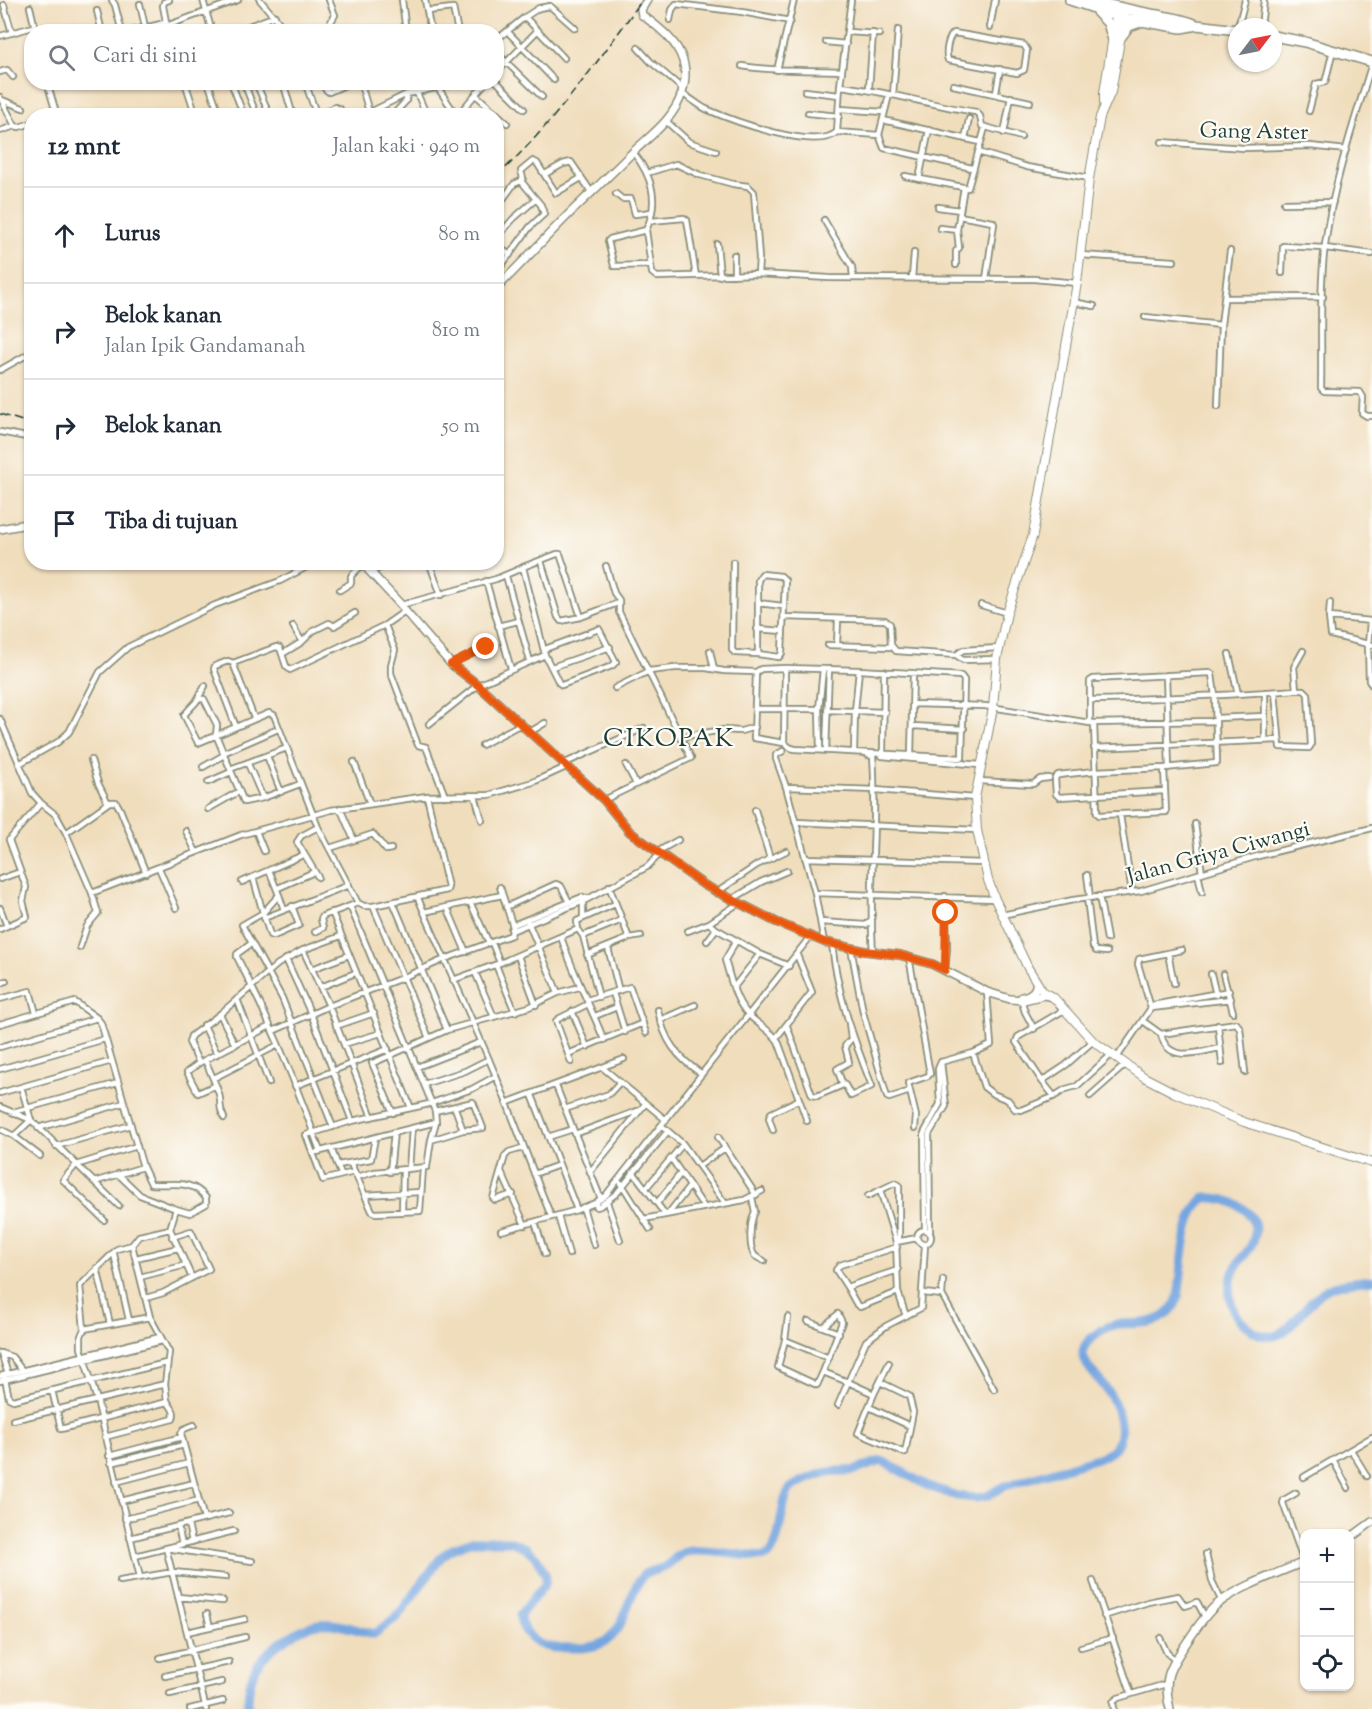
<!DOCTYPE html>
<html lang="id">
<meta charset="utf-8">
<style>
body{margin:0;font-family:"Sorts Mill Goudy",serif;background:#f2f2f3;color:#1f2937}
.controls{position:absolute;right:18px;bottom:18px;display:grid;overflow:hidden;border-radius:12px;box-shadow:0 2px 4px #0004}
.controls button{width:54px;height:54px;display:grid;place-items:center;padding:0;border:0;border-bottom:2px solid #e0e1e3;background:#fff;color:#1f2937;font:30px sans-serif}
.compass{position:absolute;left:1228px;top:18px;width:54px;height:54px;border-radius:50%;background:#fff;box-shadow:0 2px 4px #0004;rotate:58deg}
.stop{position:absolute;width:18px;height:18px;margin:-14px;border:4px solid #ea580c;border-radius:50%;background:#fff}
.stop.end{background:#ea580c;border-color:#fff;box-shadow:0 2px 6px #0008}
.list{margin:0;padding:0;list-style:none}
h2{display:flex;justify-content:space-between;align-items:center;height:78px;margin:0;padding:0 24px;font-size:26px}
h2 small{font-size:20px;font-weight:400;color:#747a83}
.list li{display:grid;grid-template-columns:39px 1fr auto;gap:18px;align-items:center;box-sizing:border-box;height:96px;padding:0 24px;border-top:2px solid #e0e1e3}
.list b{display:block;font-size:22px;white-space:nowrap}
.list p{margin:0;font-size:20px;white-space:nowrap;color:#747a83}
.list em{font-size:20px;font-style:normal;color:#747a83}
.icon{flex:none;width:33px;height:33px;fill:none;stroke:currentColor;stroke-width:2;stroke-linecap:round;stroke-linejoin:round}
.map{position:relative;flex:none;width:1372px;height:1709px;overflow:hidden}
.search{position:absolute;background:#fff;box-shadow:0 2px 4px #0004;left:24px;top:24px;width:480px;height:66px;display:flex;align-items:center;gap:15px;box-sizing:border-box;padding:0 21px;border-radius:24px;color:#747a83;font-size:22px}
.panel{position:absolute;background:#fff;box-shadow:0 2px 4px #0004;left:24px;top:108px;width:480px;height:462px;border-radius:24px}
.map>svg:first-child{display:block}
</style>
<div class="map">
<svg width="1372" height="1709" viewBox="0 0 1372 1709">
<rect width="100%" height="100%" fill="#fdfcf7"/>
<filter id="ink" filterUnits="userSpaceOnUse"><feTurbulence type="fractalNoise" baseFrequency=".0167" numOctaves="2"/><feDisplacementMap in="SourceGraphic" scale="12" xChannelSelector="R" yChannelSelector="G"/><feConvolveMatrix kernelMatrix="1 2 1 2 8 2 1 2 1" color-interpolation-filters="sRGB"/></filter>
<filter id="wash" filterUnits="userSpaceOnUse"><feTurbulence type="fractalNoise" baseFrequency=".008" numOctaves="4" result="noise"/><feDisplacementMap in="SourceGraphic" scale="24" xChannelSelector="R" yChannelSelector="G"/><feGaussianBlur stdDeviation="1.35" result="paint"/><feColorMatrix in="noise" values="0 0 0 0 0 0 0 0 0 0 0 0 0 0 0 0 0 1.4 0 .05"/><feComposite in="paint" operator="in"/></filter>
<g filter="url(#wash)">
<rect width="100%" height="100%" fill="#f0ddbc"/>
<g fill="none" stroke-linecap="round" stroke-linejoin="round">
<path stroke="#76a6e0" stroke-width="9" d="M248,1709C247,1672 259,1656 289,1637C298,1632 308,1625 319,1624C338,1622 355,1630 374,1634L397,1617L442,1556L454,1548L472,1541H510L526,1548L537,1558L546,1576L545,1584L520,1615C520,1628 530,1638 540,1644C550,1650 562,1647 572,1648C630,1650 618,1609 643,1575C650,1570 656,1571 664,1567C672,1563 677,1554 686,1552C703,1547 762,1560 767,1556C783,1545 779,1500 791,1488C797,1483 821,1473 829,1472C838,1470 847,1472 856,1470C865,1467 873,1463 882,1461L928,1486L957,1496L976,1498L987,1496L1002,1487L1097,1458C1103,1456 1109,1454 1113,1450C1129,1433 1116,1401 1104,1386C1097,1376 1083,1365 1083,1352C1084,1339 1106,1326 1117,1324C1136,1323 1159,1326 1172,1309C1180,1300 1179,1286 1181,1274C1183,1254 1187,1208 1205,1198C1228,1196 1264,1211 1253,1241C1250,1251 1241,1258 1236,1267C1226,1283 1228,1310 1242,1322C1284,1362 1295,1308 1327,1289C1339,1282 1358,1282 1372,1280"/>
</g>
</g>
<g filter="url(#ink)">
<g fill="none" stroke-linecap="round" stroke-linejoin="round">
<defs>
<path id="street" d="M112,0L115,5L122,32
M203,0L212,32
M260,0L287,32
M402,0L406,32
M425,0L431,32
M140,4L145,27
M4,5L12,33
M97,11L102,32
M427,11L453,8L458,32
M670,20L672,10L676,4L742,12L790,21
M260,22L264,32
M166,26L238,0
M990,27L995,0
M1238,27L1245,0
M1261,27L1264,0
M79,28V32
M507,31L554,80
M127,32L165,23
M168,32L163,6L164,2L169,0
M233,32L275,16
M325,32L335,15L329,0
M848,32L879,34
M954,33L1024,45L1027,50L1024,70L1017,73L948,60C945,53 948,37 954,33Z
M0,36L33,27L34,24L30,7
M496,40L525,17
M826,42L846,44
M638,48L651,62L683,89
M496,52L542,97
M564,58L525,17L539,8L550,6L575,28
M1372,63C1354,123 1333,183 1325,245C1319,292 1322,341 1321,388L1324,391L1360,392L1363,397L1362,413L1367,416H1372
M742,66C775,72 808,69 842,71
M777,70L794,0
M0,72L7,70L13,77
M496,73L538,30
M496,81L524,109
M47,82L57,116
M185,82L196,116
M208,82L220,116
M231,82L244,116
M240,82L246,88L257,116
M283,82L293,116
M305,82L317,116
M322,82L325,89L329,92L352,82
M414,82L417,93L427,116
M257,85L270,116
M953,85L1030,102
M840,86C886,91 930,105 976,112L980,116L982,126L1021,137
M48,87L64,82
M246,88L264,82
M438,88L457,116
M869,89L873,33
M805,91L839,95
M996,93L1000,69
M682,94C691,98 698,105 706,109C731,120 816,152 837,132L840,86L851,0
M476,95L507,123
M889,95L879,135L884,148L972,168
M893,95L898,30
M0,97L15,126L19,127L32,123
M2,100L23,108
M840,109L884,112
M1309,111L1316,84L1325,82L1326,79L1333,50
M369,112L362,88L374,82
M808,113L839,116
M317,116L335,107L340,109L344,116
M362,116L407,94L464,82
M392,116L406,101L407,94
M457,116L486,82
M883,120L980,142
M666,121L689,142L716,151
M0,131L15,126
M837,132L879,135
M1004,133L1011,97
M965,139L969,119
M1162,142L1244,148L1310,146L1346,150
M633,152C652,176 660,201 646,230L610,239L608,241L614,266L650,265
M978,152L1027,167L1089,178
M647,173L676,164L700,175L733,184L748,186L754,192L759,258L758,274
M545,174L563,164L571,162L592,193
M905,176L968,188L985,128
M919,179L929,130
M616,194L622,199H631L635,214L652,212
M1284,203L1333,202
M938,207L960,210
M496,209L514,184L521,181
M959,216L993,222L994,224L986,279
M824,220L852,267L853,278
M651,221L684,218L687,220L696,276
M940,228L957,230L964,187
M646,230L652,273L657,277L758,274L829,278L1034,279L1077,283
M496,239L513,219L536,199
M717,244L720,276
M496,245L510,255
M734,255V275
M1080,255L1174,261
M956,265V251L959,248L957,230
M496,273L530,227L544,214L541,205L521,181L523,178L521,171L533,161L537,163L556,193L581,178
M1282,273L1283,246L1325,248L1372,254
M912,278L914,253
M1224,298L1323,297
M1073,302L1094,306
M1145,317L1221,325
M0,370L32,352
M1218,406L1221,325L1230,251
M0,432L32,438
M541,561L558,617L561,621L581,617L618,603
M429,562L441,595
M733,562L732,650L735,653L758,654
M372,572L390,562
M762,574L781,576L785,580L782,653L779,657L758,654V580Z
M506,576L530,661
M486,581L511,669
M340,590L351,583V576L363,564
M758,603L783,606
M1330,603L1329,617L1331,635L1372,645
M401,605L496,579L522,568
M981,605L1007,613
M784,617L885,620L890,624L891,645L896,651L956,655L963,660L997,659
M1329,617L1371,621
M1370,621L1368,645L1369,681L1372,685
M385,625L395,650L391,665V673L418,745L426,747L445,796
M498,626L518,621
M757,629L783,631
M302,642L313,631L329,623L334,626L355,613
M828,645L892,647
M837,645L838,620
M545,649L599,629L616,662L612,666L562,685L559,683L545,655
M710,651L714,669
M282,654L302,642L293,626
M1229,654L1238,694
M956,655L963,650L999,648
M233,663L276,647L280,648L286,666L290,670L385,625L405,611
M451,664L486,647
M552,667L610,647
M785,668L859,670L961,676L964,680L962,758L795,749L791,748L784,743L754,738L756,672L761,669Z
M859,670L855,711L885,712
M1166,675L1169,768
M205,686L196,702L184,715L198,743L269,713L274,715L318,827L358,903
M615,688L649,671L675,668H706L724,671L756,672
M1296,690L1294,667L1303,651
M1265,692V740
M198,699H204L217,725L216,735L244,802L263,798L300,784
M1090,700C1159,699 1227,695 1296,690H1304L1308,694L1311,745L1309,748L1280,747L1275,692
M913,704L985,706L1090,723L1216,721
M755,709H819
M827,710L855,711L854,752
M1216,718L1265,716
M0,719L32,793L41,803L56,815L66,833L92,893L98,913L87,926L80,947
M1090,723V681L1093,679L1210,673L1212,674L1215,696L1217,763L1164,768L1095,771L1058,775L1055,778L1056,794L1059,797L1165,791
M1094,723L1097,813L1099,815L1166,812L1164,768
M429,724L478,685L545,655L523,567L557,554H560L581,617
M913,726L964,729
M236,727L214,669L215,666L228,661L233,663L254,718
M530,732L545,723
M680,737L723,730L741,731L755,727
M784,743L785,668
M482,745L521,724
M1094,748L1279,740
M820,750L819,709L823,669
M826,750L829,669
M783,751L776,755V759L786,787L815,893L824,942
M223,753L278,729
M883,754L884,671
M868,755L873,756C878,821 868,886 873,952
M911,755L913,673
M267,756L281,792
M882,756L980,765
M354,762L370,804
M19,764L58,742L69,732L100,672L128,647L215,605L280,581L316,562
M248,764L263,798
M563,764L644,728
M626,765L636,784
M203,767L224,755
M230,769L287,748
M978,781L1033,784L1040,779L1049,778
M208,782L231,772
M786,787L876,790L975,798
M475,796L482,820
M604,800L691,758L619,612V600L614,593L606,566
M108,802H116L120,809L146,873
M340,808L354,840
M208,809L238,792
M755,810L770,858
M1120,815L1132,892
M795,822L977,830
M1195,824L1202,873
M318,827L301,836L297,842L318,877
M186,831L196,852
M256,831L264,851
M66,833L108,803L98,783L91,760
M330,848L373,834L386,850L391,849
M657,852L678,840
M805,858L985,863
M159,868L176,908
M269,870L279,895L263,913L270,935L274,936L299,925L292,906
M1198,874L1202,892
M1087,875L1090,897
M253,877L263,913L242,925L282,998L333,1127
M0,879L20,872
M242,882L303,855
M609,886L629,938
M500,887L513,927
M278,888L314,872
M92,893L241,835L331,810L427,796L489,795L533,782L566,767
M716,893L757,865L786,851
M815,893L995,899
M279,895L284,910
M1099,896L1107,939
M418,898C441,953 467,1007 490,1062C512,1113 530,1165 551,1216
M1087,898L1093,947L1096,951L1107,952
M583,899V917
M731,900L761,882L787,871
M393,902L447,1030
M470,902L489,943
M739,903L709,923L713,927L760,954L789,966
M350,906L435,1111L436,1122L431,1140L427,1167L374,1172L357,1177
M373,906L429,1038
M447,907L466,952
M506,907L556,884L561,886L569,902
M0,908L7,926
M332,912L411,1108
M424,912L502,895
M1002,915L1073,900L1141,891L1258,856L1372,828
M264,918L349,885
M528,922L558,993
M821,922L866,925L870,921
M0,929L27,917L23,901L26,887L9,840L41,803
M511,929L514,930L584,901L647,867L659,855
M688,931L709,923
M315,932L323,928L321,919L323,916L358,903L364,906H373L447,890L448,887L427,796
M583,936L622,920
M561,937C573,973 590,1005 604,1040
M707,941L716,929
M736,941L725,960C731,979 735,1003 750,1016C759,1025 771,1031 778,1041L807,1121
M252,943L237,954V957C269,1019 297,1085 320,1151
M492,943L500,963
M832,944C837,993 854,1041 872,1086L851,1096L845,1085H843L837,1069L849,1062L845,1046L851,1039L849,1023
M608,948L619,991
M851,948L863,1012L887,1097L889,1098L910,1091
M303,950L329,1006L372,1117
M1168,954L1174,983
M587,955L629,938L641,936
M518,956L536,1005
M909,957L930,1074L928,1076L908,1083L916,1116L915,1128
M286,959L311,1014L352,1121
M496,965L515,1012
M312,969L349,955
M945,970L947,948L945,896
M475,972L494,1017
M1211,974L1216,995
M1223,974L1233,1012
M453,980L500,963L578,929
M0,984L6,981
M321,987L355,973
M734,987L760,954
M613,993L625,1032
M599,997L583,936L578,929L577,921L615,904
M0,999L30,991L36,1013
M237,999L269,1083
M1021,999L1025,1012L1034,1029
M587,1000L630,987L646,1033
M1153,1005L1229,991
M1151,1008L1231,999
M658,1010C664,1040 676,1057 702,1074
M572,1011L587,1047
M220,1014L235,1045
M595,1016L617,1007
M660,1020L695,1005
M1143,1021L1161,1034L1236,1023L1240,1028L1245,1072
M0,1024L75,1002L97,1018L101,1023L143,1167L94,1182
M204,1025L217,1054
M1218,1025L1222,1063
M336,1026L374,1013
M787,1026L812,1095L817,1096L843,1085
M273,1031L329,1006L402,978L445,959L511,935L513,925L582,897L587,898
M1161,1034C1167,1064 1199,1052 1220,1048
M776,1038L812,992L797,955
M344,1044L381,1033
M0,1047L97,1018
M973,1053L984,1087L993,1094L1008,1100L1015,1109L1021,1110L1053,1097L1066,1089L1077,1086L1111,1055
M568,1054L643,1023
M1116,1059L1151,1008L1138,964L1139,959L1182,950
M205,1060C210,1071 215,1082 219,1094C222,1104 218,1107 224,1118
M571,1062L556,1021L558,1019L588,1004
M941,1062L973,1053L991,1045L987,992
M199,1063L189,1042L191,1036L220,1014L278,964L303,950L341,936
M372,1063L393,1113
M373,1063L447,1030L529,1007L558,993L579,987
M417,1067L481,1042
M603,1068L666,1120
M0,1069L105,1039
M214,1078L278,1045
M1042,1081L1066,1065L1093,1041
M424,1084L465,1071L489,1059
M216,1085L198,1093L187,1072L199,1063L270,1026
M295,1086L388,1049
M556,1086L601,1199
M0,1093L112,1061
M532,1095L577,1210
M1054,1096L1042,1081L1016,1042L1018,1037L1064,1010
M1090,1096L1125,1065
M506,1103L624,1059
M0,1107L31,1120L119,1206
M455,1108L463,1130
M565,1109L609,1094L619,1083
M13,1112L118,1083
M662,1126L683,1144L725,1203
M38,1128L124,1103
M0,1129L14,1136L40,1156
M773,1130L769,1118L771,1113L798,1100
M575,1134L640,1110
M14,1136L31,1120L21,1087
M548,1137L573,1129
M718,1137L756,1195
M431,1140L463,1130L483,1128L473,1102L435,1111
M56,1146L131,1125
M331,1148L341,1174
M317,1152L436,1122
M671,1158L704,1207
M351,1164L372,1211L375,1213L420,1211L423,1168
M338,1165L371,1159L375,1138
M699,1166L725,1148
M143,1167L151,1184C171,1186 191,1178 206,1198V1204L190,1213L176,1209
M409,1169L412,1128
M501,1171L525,1225
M354,1172L323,1180L306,1135L352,1121L429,1104L472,1089L496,1076
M390,1172L394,1132
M590,1172L645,1104
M633,1172L665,1214
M118,1174L140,1195L176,1209L170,1229L192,1278
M534,1174L559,1165
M621,1183L650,1229
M646,1188L683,1144
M880,1190L896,1242
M513,1194L495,1200L493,1198L505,1156L509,1152L523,1148
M365,1195L421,1192
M868,1196L895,1183L899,1185V1241
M752,1197L755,1212C750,1220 748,1248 755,1256C758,1258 761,1259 764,1261
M607,1202L620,1240
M595,1203L597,1207L600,1206L617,1193L668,1131
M657,1203L681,1173
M583,1207L594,1245
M402,1212L403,1170
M668,1214L690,1186
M558,1216L569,1254
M644,1219L744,1200L762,1191
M104,1220L63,1180L76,1165L137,1146
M535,1222L545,1254
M917 1237a7 7 0 1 1 14 0a7 7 0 1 1-14 0Z
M925,1230L924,1133L940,1104L938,1069L941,1062
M501,1231L577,1210L595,1203L606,1195L810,937
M930,1231L929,1134L946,1106L941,1062
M897,1247L840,1265L836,1270L847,1287L898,1270
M114,1254L129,1320
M136,1258L178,1248
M97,1268L110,1324
M140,1277L186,1265
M847,1287L857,1305L860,1307L898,1292L896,1242L917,1238
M898,1292L906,1316
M923,1293L942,1295L994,1389
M942,1295L943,1280
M146,1298L163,1293L209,1269L191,1231L172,1237
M808,1321L823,1327
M84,1329L150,1317
M839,1333L823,1327L838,1314L842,1322L823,1372L848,1382L866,1341L886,1326L921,1308L925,1245
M785,1340L788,1317
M0,1353L12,1357L22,1370
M1,1353L8,1374
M823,1372L817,1385L778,1367L785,1340L829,1358
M0,1376L160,1337
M5,1379L9,1398L13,1400L166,1363
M0,1381L162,1341
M52,1390L61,1429L167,1402
M874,1394L889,1363
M838,1405L848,1382L874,1394L858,1433L905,1453L913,1412L909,1396L880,1382
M869,1407L910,1426
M13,1420L165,1384L169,1352L150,1317L132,1245
M194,1425L184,1429L181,1434L204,1519
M105,1437L173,1419C176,1409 170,1408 167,1400C166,1395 166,1389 165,1384
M1351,1450L1367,1476
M109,1456L182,1437
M1333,1460L1348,1488
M111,1463L184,1445
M1304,1477L1372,1437
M116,1482L189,1463
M1296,1493L1284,1500L1283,1503L1304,1562
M121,1501L194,1483
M125,1519L199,1500
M188,1524L192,1542
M178,1526L182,1544
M130,1538L229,1513
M1206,1554L1212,1581L1222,1602
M135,1556L234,1531
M140,1577L97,1400L81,1348V1336L84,1329L80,1286L117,1249L132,1245L139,1236L170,1229
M120,1581L173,1572L226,1577
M1093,1581L1131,1693
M178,1597L223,1601
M207,1614L210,1627
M1104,1616L1148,1602L1178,1596L1185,1606L1197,1602L1205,1617
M187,1632L245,1619
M1160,1638L1167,1653L1175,1660
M1081,1647L1113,1638
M160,1658L245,1637
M165,1676L229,1662
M170,1694L222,1682
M190,1709L223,1701
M206,1709L166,1548L252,1561
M1114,1709L1113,1702L1118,1698L1166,1684"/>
<path id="secondary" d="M496,289C521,264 545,238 570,213C591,193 612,173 633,152C651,135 674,119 682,93C694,56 669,34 642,15L641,10L647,0
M0,529L32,523
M361,562L401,605L405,611L451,664L478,685L604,800L630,832L704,885L776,922L824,942L865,951L900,955L932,964L987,992L1010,999L1024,1000L1044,995L1049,996
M1022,997C1030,996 1038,990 1036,981
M1350,1538L1372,1522
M1170,1709C1163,1679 1168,1670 1185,1645C1194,1632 1202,1619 1213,1608C1231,1590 1280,1572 1304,1562"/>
<path id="primary" d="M1125,12L1111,92L1100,117L1089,179L1077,283L1033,535L1007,613L997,659L993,708L975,798L977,830L988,880L995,899L1028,968L1043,992L1054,998L1093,1041L1144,1077L1175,1093L1244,1122L1372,1163
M1104,103V93L1117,11"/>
<path id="highway" d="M1070,0L1124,18L1181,28L1197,25L1237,30
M1082,1C1106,3 1128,10 1151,14C1167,17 1182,18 1197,25
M1097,12L1108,23L1113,40
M1273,36L1305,42L1372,62
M1120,38L1129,26L1140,22"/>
</defs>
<use href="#street" stroke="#888d78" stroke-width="8"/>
<use href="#secondary" stroke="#888d78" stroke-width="10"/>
<use href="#primary" stroke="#888d78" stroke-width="10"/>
<use href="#highway" stroke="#888d78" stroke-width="12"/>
<use href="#street" stroke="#fff" stroke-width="4.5"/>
<use href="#secondary" stroke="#fff" stroke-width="7"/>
<use href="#primary" stroke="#fff" stroke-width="8"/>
<use href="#highway" stroke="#fff" stroke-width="9"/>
<path stroke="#1f3d34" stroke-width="1.5" stroke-dasharray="9 4.5" stroke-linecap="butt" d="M496,177C553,124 597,63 642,0
M0,414L32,424"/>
</g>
</g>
<g fill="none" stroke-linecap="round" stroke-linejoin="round" filter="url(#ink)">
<path stroke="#ea580c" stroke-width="8" d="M486,647L451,664L478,685L604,800L630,832L704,885L776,922L824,942L865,951L900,955L932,964L945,970L946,913"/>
</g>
<g text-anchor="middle" stroke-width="4.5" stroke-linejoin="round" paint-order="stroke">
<g font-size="22" fill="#1f3d34" stroke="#fdfcf7">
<text transform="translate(1254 130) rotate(1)" y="8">Gang Aster</text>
<text transform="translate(1218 851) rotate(-15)" y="8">Jalan Griya Ciwangi</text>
</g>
<g font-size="26" letter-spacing="1.5" fill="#1f3d34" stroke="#fdfcf7">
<text x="669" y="746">CIKOPAK</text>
</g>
</g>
</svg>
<div class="controls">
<button>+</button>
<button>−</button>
<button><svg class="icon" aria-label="locate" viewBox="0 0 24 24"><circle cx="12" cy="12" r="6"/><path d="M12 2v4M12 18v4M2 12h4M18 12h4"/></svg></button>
</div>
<svg class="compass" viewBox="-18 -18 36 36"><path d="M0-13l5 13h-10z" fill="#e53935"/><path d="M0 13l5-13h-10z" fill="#747a83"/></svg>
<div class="stop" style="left:946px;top:913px"></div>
<div class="stop end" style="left:486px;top:647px"></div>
<div class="search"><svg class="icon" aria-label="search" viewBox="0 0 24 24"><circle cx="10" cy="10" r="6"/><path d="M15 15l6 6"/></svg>Cari di sini</div>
<section class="panel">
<h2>12 mnt<small>Jalan kaki · 940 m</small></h2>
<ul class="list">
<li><svg class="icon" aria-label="ahead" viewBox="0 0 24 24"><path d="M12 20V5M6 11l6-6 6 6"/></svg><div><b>Lurus</b></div><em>80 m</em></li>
<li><svg class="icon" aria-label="right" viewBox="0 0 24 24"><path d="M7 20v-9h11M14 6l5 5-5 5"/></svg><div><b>Belok kanan</b><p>Jalan Ipik Gandamanah</p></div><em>810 m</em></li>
<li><svg class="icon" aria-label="right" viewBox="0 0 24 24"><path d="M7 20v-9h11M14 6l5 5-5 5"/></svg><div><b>Belok kanan</b></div><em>50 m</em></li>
<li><svg class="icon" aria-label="arrive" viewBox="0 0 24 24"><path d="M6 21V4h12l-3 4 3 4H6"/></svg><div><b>Tiba di tujuan</b></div></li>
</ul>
</section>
</div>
